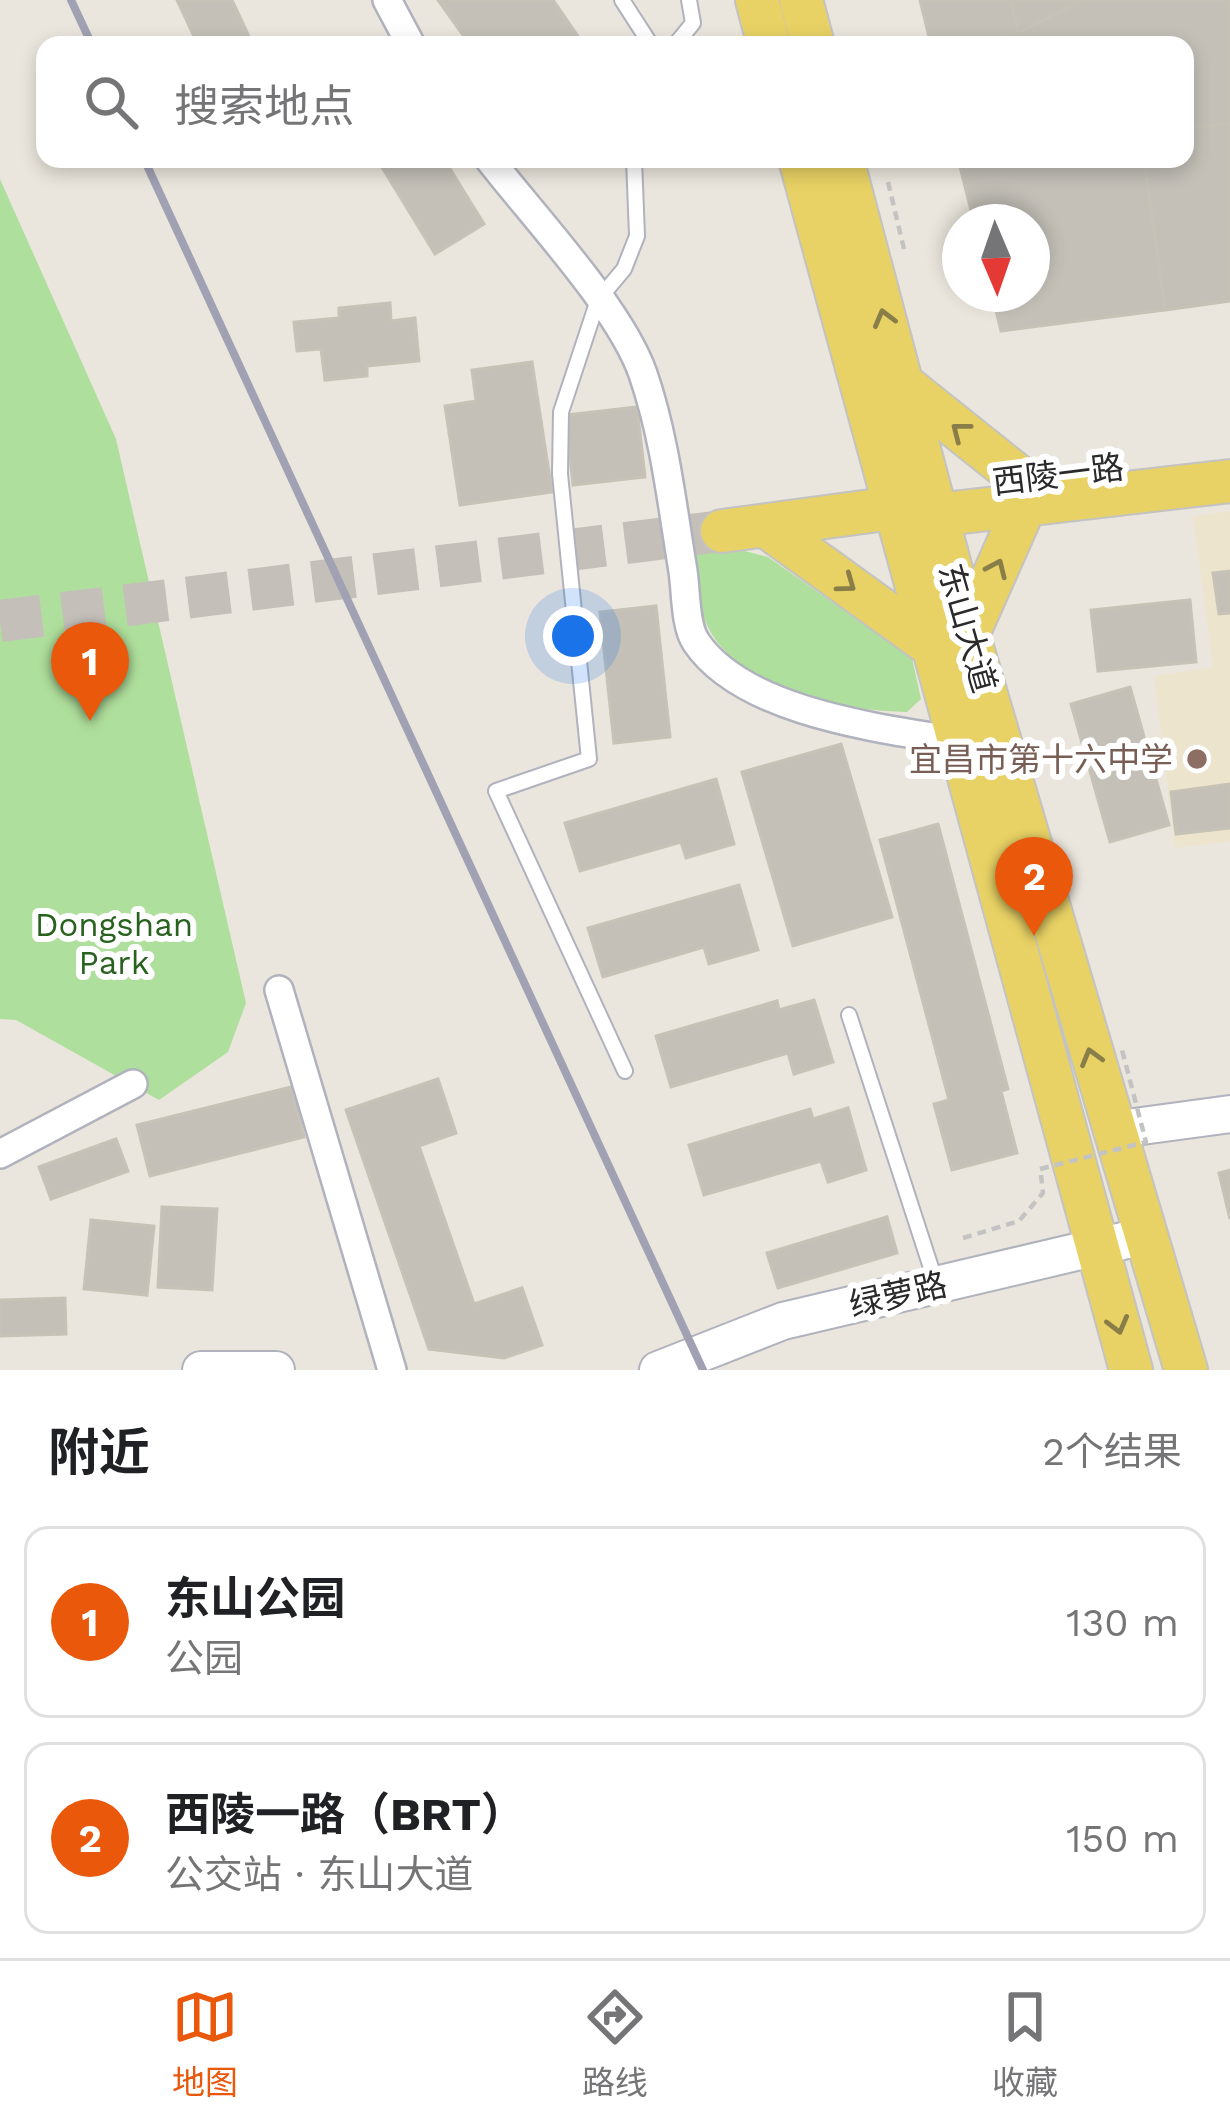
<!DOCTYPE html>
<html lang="zh">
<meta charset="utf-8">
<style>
body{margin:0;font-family:"Work Sans","Noto Sans SC",sans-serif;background:#f2f2f2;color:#202124}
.compass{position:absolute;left:942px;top:204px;width:108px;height:108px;border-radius:50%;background:#fff;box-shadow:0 6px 18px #0003;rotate:178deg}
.you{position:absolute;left:573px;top:636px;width:42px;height:42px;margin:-30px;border:9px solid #fff;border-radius:50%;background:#1a73e8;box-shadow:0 0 0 18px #1a73e833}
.badge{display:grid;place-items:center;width:78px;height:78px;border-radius:50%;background:#ea580c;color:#fff;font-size:39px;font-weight:700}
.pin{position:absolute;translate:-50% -99px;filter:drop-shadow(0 3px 6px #0008)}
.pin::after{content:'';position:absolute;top:63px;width:42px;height:36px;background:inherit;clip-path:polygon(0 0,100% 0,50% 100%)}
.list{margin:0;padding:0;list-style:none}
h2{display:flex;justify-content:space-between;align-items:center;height:156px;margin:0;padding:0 48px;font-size:51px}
h2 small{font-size:39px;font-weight:400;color:#757577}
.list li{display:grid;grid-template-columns:78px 1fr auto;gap:36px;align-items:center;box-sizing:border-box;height:192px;margin:0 24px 24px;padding:0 24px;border:3px solid #e0e0e0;border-radius:24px}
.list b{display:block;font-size:45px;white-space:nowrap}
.list p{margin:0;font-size:39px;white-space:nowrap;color:#757577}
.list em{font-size:39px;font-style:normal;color:#757577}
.icon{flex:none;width:66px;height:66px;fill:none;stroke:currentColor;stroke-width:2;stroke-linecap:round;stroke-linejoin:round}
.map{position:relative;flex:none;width:1230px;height:1370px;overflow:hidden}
.search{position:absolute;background:#fff;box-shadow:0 6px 18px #0003;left:36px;right:36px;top:36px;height:132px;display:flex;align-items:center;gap:30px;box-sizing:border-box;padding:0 42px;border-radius:24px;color:#757577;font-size:45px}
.sheet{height:588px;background:#fff}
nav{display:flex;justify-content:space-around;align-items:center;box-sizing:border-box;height:168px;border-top:3px solid #e0e0e0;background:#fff;font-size:33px;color:#757577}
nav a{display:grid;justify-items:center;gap:6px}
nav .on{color:#ea580c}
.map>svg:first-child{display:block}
</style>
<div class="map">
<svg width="1230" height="1370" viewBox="0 0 1230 1370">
<rect width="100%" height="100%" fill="#ebe6dd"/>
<path fill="#ece4cd" d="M1230,511V841L1175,848L1154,676L1213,667L1193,516Z"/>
<path fill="#afdf9c" d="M0,179L116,439L246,1003L228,1052L159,1100L16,1020L0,1019Z
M722,545L768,557L912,658L921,699L907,712C843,711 737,689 707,625C697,603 696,575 692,551Z"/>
<path fill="#c4c0b8" stroke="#c6c2b6" stroke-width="3" d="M177,0H232L253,45H198Z
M438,0H553L584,45H470Z
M920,0H1230V123L1185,129V45H931Z
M920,0H1011L1018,33L967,45H931Z
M1011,0H1082L1018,33Z
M1230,123V301L1165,310L1144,159H1185V129Z
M377,159H444L484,224L435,254Z
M958,159H1144L1165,310L1001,331L992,294H1032V222H974Z
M390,303L391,321L415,318L419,361L367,366V376L325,380L321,349L297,351L294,322L339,318V308Z
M532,362L552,492L460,505L445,406L476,401L472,370Z
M637,407L645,477L573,485L566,415Z
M1230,571V613L1219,614L1213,573Z
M1190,600L1196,662L1098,671L1091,610Z
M656,606L670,737L614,743L600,612Z
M1130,687L1169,825L1110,842L1071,704Z
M841,744L892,917L793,946L742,772Z
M716,779L734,844L686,858L681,842L580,871L565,823Z
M1230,784V828L1176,834L1171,792Z
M938,824L1008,1089L1001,1091L1017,1153L952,1170L934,1104L949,1100L880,840Z
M739,885L758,950L709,964L704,947L603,977L588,928Z
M814,1000L833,1062L794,1074L788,1053L671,1087L656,1036L777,1001L779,1010Z
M438,1079L456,1133L419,1146L474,1304L522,1288L542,1345L504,1358L429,1349L346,1110Z
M291,1087L304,1137L150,1176L137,1125Z
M848,1108L866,1170L828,1182L821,1161L704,1195L689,1145L810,1109L813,1119Z
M116,1139L128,1171L51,1199L39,1167Z
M1230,1170V1219L1219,1173Z
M162,1207L217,1209L212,1290L158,1287Z
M887,1217L897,1253L778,1288L767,1253Z
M91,1220L154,1226L147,1295L84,1289Z
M65,1298L66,1334L0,1336V1300Z"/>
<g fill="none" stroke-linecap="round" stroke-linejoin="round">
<path stroke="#c4c0b9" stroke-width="42" stroke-dasharray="42 21" stroke-linecap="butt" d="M0,621L722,531"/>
<defs>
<path id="lane" d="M622,0L651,45
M675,45L693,23L689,0
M849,1015L935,1280
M625,1071L496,791L589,759L560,474L561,412L598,300L624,269L637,236L634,159"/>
<path id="street" d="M387,0L411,45
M489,159C533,216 620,308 643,374C665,438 672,505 683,571C686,591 685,626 696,642C743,712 879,728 956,741
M279,990L392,1370
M0,1154L133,1084"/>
<path id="secondary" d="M1112,1130L1230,1114
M201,1370H276
M658,1370L783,1321L1144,1236"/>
<path id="primary" d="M757,0L769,45
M801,0L813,45
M800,159L1131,1370
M842,159L968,634L1186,1370
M901,383L1020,478
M766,526L928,643
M722,531L893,508L917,517L936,515L1230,481
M968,634L1026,503"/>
</defs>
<use href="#lane" stroke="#b0b2bd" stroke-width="18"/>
<use href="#street" stroke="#b0b2bd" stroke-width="32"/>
<use href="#secondary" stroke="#b0b2bd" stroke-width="40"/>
<use href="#primary" stroke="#c3c3c3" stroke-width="46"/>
<path stroke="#c3c3c3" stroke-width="4.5" stroke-dasharray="9 6" stroke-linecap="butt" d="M856,40L858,45
M888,182L904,249
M963,1238L1019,1221L1043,1193L1041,1175"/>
<use href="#lane" stroke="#fff" stroke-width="14"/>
<use href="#street" stroke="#fff" stroke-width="27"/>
<use href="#secondary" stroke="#fff" stroke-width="36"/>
<use href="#primary" stroke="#e8d265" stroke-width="42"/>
<path stroke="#a0a1b3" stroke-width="8" d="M71,0L92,45
M144,159L703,1370"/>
<path stroke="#c3c3c3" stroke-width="4.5" stroke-dasharray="9 6" stroke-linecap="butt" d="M1040,1169L1146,1142L1122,1050"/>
</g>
<defs><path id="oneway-chevron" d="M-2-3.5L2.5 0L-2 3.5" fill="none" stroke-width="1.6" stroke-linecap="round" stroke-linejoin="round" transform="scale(3)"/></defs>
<g stroke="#897e48">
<use href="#oneway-chevron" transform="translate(884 318) rotate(-105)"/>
<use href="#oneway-chevron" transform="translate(960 431) rotate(-142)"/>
<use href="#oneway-chevron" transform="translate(997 568) rotate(-66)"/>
<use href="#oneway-chevron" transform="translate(847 584) rotate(36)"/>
<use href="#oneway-chevron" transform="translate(1091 1057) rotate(-106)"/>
<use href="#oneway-chevron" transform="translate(1118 1325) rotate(75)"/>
</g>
<circle fill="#8d6e63" stroke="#fff" stroke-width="4.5" cx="1197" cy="759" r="12"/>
<g text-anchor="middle" stroke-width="12" stroke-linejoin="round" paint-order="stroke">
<g font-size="33" fill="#2a2a2a" stroke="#fff">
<text transform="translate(1058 474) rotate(-7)" y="12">西陵一路</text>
<text transform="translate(968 628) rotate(74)" y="12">东山大道</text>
<text transform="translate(898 1294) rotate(-13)" y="12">绿萝路</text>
</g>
<g font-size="33" fill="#785e54" stroke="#fff" text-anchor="end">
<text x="1173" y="771">宜昌市第十六中学</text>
</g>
<g font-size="33" fill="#28621e" stroke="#fff">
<text x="114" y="936">Dongshan<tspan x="114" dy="38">Park</tspan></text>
</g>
</g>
</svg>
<svg class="compass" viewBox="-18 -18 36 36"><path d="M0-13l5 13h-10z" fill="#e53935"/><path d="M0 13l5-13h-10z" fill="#757577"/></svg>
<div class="you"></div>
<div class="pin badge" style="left:90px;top:721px">1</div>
<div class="pin badge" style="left:1034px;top:936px">2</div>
<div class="search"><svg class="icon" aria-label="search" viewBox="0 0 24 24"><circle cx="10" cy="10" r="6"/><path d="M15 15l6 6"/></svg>搜索地点</div>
</div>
<section class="sheet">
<h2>附近<small>2个结果</small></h2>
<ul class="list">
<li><span class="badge">1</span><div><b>东山公园</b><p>公园</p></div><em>130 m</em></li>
<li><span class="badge">2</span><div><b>西陵一路（BRT）</b><p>公交站 · 东山大道</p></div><em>150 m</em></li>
</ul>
</section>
<nav>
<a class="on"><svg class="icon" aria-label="map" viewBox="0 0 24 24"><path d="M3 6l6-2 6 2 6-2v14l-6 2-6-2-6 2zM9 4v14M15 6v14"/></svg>地图</a>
<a><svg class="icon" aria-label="directions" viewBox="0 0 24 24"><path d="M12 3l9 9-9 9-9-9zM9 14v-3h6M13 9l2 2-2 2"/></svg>路线</a>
<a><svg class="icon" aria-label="saved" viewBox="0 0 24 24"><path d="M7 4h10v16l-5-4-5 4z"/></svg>收藏</a>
</nav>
